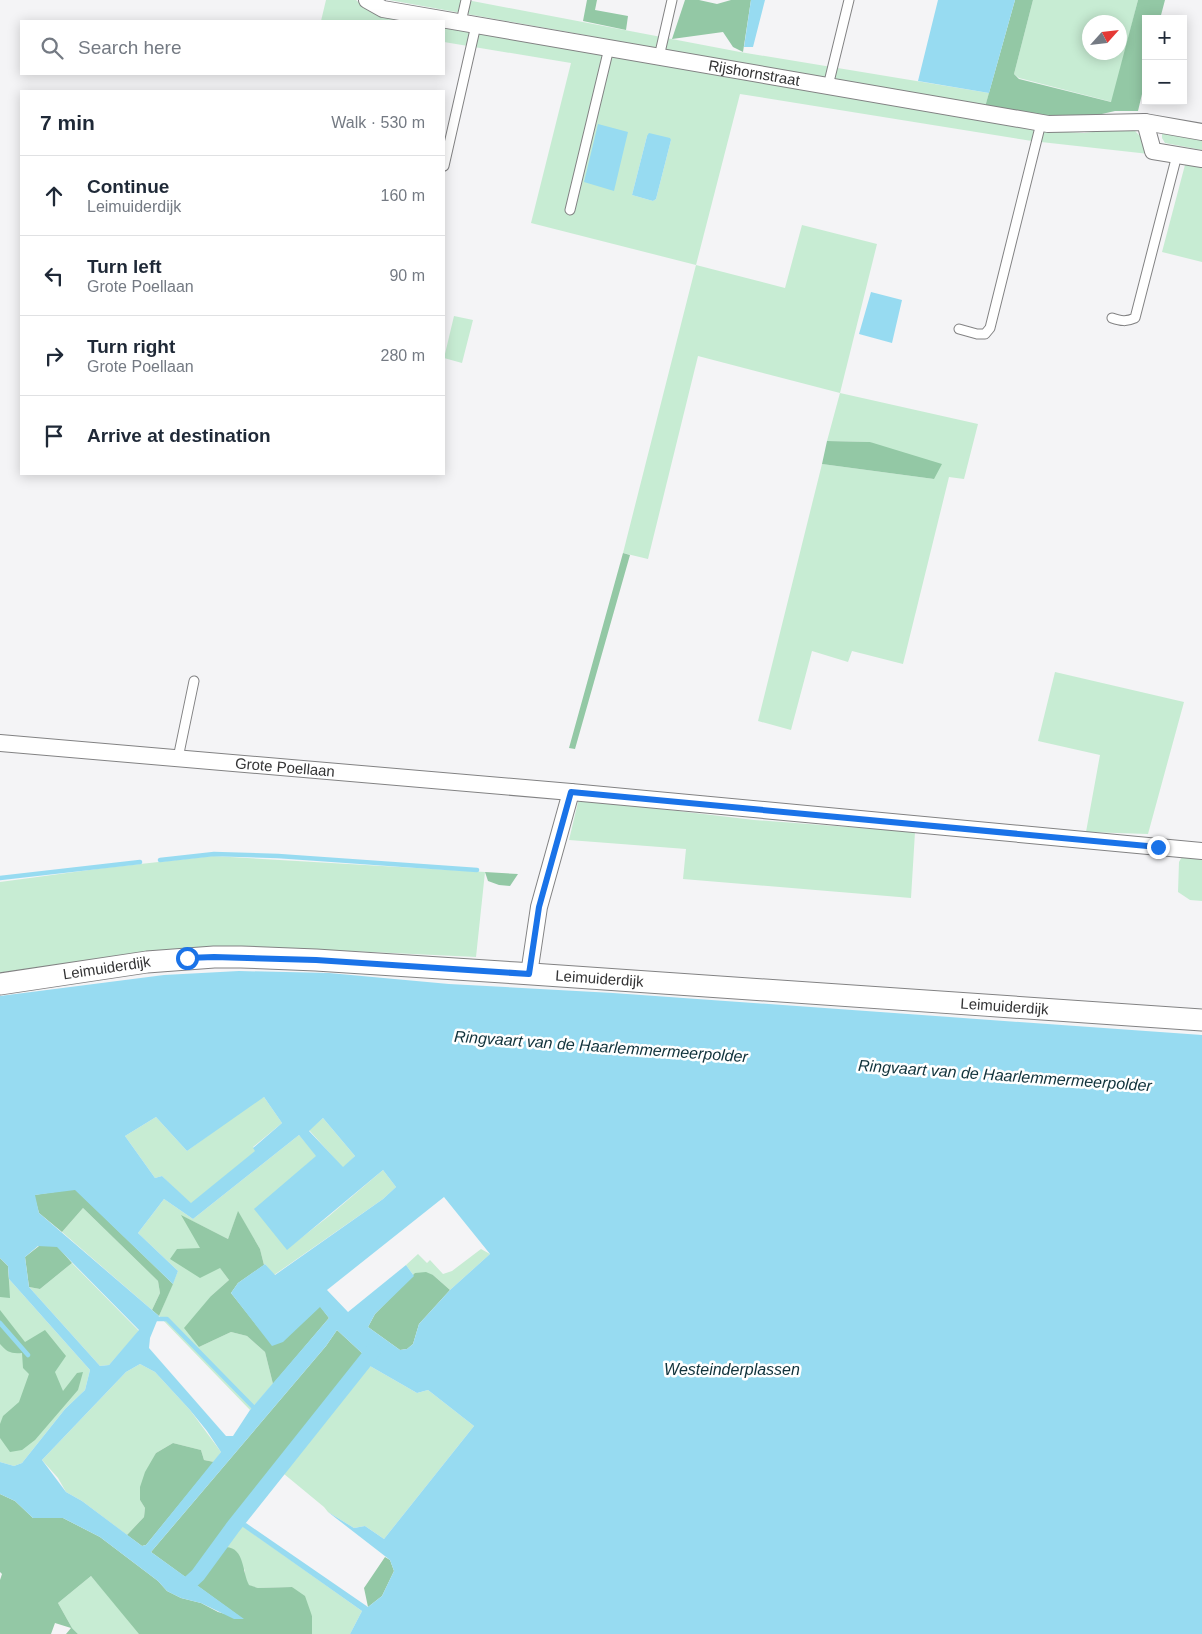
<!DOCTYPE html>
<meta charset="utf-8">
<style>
body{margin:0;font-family:Helvetica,sans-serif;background:#f2f2f3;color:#1f2937}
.controls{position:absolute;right:15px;top:15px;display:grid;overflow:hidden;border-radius:0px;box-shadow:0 2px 12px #0003}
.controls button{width:45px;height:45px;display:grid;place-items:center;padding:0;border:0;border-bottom:1px solid #e0e1e3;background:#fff;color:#1f2937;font:25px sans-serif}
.compass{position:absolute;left:1082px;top:15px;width:45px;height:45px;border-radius:50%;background:#fff;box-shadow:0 2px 12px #0003;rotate:63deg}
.stop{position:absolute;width:15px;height:15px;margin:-11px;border:4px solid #1a73e8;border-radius:50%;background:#fff}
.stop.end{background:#1a73e8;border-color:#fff;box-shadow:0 1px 5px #0008}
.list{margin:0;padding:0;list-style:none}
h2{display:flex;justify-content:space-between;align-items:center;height:65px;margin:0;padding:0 20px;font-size:21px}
h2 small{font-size:16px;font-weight:400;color:#747a83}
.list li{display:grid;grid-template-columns:32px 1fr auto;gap:15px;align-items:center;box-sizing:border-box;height:80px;padding:0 20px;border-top:1px solid #e0e1e3}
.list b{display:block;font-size:19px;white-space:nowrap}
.list p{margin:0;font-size:16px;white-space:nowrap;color:#747a83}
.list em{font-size:16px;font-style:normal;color:#747a83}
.icon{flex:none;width:28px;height:28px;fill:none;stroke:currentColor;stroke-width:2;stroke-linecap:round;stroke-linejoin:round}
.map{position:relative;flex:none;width:1202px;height:1634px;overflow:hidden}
.search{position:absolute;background:#fff;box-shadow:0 2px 12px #0003;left:20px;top:20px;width:425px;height:55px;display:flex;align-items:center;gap:12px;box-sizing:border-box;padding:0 18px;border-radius:0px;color:#747a83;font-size:19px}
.panel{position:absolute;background:#fff;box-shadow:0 2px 12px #0003;left:20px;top:90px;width:425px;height:385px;border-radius:0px}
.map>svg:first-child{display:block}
</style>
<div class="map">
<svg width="1202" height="1634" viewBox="0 0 1202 1634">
<rect width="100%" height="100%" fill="#f4f4f6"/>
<path fill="#c7ecd3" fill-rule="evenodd" d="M326,0H356L365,8L426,21H321Z
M389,0H467L740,52L989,93L985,107Z
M1033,0H1138L1112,102L1019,78L1014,74ZM1090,22H1120V52H1090Z
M444,24L1050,131L1084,133L1127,128L1135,131L1141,137L1149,154L1032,141L740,94L696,265L785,288L802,225L877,244L840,393L978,424L964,479L949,477L903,664L852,651L848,662L812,651L791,730L758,721L822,464L934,479L870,442L827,441L840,393L698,356L648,559L623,553L696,265L531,223L571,63L444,42ZM647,136L671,140L656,199L653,201L632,195Z
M1162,131L1202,138V150L1165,143L1162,138Z
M1186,161L1202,164V262L1162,252Z
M454,316L473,320L462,363L444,358Z
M1055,672L1184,702L1148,834L1086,832L1100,755L1038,741Z
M585,800L754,820L915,832L911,898L683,879L686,849L569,840L578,802Z
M1183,855L1202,857V901L1190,900L1178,892L1179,862Z
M213,856L485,872L476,957L328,950L0,974V882L104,868Z
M264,1097L282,1123L253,1147L256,1151L191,1204L162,1176L155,1178L125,1136L156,1117L187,1151L258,1099Z
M323,1118L355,1156L343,1168L309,1130Z
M299,1135L317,1156L306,1165L287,1249L329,1216L383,1170L396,1187L383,1199L274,1275L265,1264L264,1265L260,1249L238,1212L228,1239L182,1216L229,1280L211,1296L199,1347L231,1332L247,1336L265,1352L273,1384L250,1410L159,1316L178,1271L138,1233L164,1199L193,1219Z
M83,1208L158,1281L160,1293L152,1310L62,1232Z
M481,1249L490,1254L450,1290L433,1275L414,1276L406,1265L418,1254L427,1263L430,1260L443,1274L452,1271Z
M0,1258L9,1279L90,1370L85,1390L65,1409L22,1463L14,1466L0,1462Z
M72,1263L139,1331L109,1365L100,1366L29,1287L40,1289Z
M140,1364L155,1372L190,1410L221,1452L214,1462L204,1460L201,1450L173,1443L156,1453L140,1500L145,1508L144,1517L127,1535L82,1501L66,1492L58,1478L42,1460L126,1372Z
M357,1366H370L417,1393L428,1390L474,1426L384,1539L365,1526L354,1528L328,1512L324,1507L278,1469Z
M241,1514L246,1523L241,1525L362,1611L350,1634H312V1616L292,1587L258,1588L248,1585L245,1578V1570L214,1548Z
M91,1576L140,1633L139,1634H78L72,1628L58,1603Z"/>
<path fill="#93c8a5" d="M587,0H597L595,10L628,16L626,30L583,21Z
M685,0H699L717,4L731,0H751L743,52L733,47L723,32L672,39Z
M1015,0H1033L1014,74L1019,79L1111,102L1138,0H1165L1160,19H1146V77L1138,111H1115L1080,119L1049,118L985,107Z
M827,441L870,442L942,464L934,479L822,464Z
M623,553L630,555L575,749L569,748Z
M485,872L518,874L510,886L499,885L488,881Z
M75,1189L173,1284L159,1316L152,1310L160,1293L158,1281L83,1208L62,1232L39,1213L34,1195Z
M238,1211L260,1249L264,1265L238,1283L231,1293L258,1327L299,1326L320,1306L329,1318L273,1384L265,1352L247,1336L231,1332L199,1347L184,1328L211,1296L229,1280L220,1268L200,1278L170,1259L177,1249L200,1248L181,1215L228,1239Z
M39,1246H57L72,1263L40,1289L29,1287L25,1257Z
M0,1258L8,1266L10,1298L0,1297Z
M426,1272L433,1275L450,1290L419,1324L413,1344L407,1349L400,1350L368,1327L375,1314L415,1273Z
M0,1310L25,1342L45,1330L66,1356L55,1372L63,1391L77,1373L83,1372L78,1390L35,1440L22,1450L10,1452L0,1438V1424L3,1416L19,1402L29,1374L23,1368L22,1353C11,1354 7,1352 0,1344Z
M337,1330L364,1355L338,1392L215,1547C218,1547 223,1546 226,1547C245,1548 242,1573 249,1585L258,1588L292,1587L305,1596L312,1616V1634H139L91,1576L58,1603L72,1628L78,1634H66L71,1628L55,1623L51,1634H0V1580L2,1574L0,1572V1494L15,1501L33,1518H63L100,1537L158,1581L167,1591L181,1598L201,1603L218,1612L243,1619L151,1552L326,1346Z
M173,1443L201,1450L204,1460L214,1462L146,1545L142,1546L127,1535L144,1517L145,1508L140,1500V1487L145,1472L156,1453Z
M385,1557L390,1560L394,1571L382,1596L368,1607L364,1588Z"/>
<path fill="#97dbf1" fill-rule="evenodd" d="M751,0H765L753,47H744Z
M938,0H1015L989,93L918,81Z
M598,124L628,132L614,191L584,182Z
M649,133L670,138L671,140L656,199L653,201L632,195L647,136Z
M871,292L902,300L892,343L859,334Z
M239,971L329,973L449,984L613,993L1202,1035V1634H350L362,1611L240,1525L246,1523L368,1607L382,1596L394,1571L390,1560L328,1512L354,1528L365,1526L384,1539L474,1426L428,1390L417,1393L370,1366H357L364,1355L337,1330L326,1346L151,1552L244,1619H234L201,1603L181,1598L167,1591L158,1581L100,1537L63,1518H33L15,1501L0,1494V1462L14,1466L22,1463L65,1409L85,1390L90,1370L9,1279L8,1266L0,1258V996L164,975ZM264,1097L282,1123L253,1148L255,1151L191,1203L162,1176L155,1178L125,1136L156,1117L187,1151ZM323,1118L355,1156L343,1167L309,1131ZM299,1135L316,1156L254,1209L287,1250L383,1170L396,1187L383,1199L275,1275L265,1264L238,1283L231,1293L272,1346L283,1342L320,1307L329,1318L250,1410L233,1436H226L149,1348L150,1338L159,1316L39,1213L35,1195L75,1190L173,1284L178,1271L138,1233L164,1199L193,1219ZM444,1197L490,1254L450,1290L419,1324L413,1344L407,1349L400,1350L368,1327L375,1314L414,1276L406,1265L348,1312L327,1290ZM38,1246L57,1247L139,1330L109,1365L100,1366L29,1287L25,1257ZM140,1364L155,1372L190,1410L207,1431L221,1452L146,1545L142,1546L82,1501L66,1492L42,1460L126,1372Z"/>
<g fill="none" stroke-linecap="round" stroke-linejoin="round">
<path stroke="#97dbf1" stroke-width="4.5" d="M160,860L214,854L278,856L477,870
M0,878L140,862
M153,1319H167L257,1411
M0,1323L28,1355"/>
<path stroke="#97dbf1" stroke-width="15" d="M174,1585L176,1587L184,1588L198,1575L233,1527L373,1351"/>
<defs>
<path id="service" d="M461,22L466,0
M659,57L672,0
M828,86L849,0
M444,166L476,25
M570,210L609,48
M1112,318C1121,321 1126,322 1135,318L1177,155
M959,329L977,334H985L990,328L1041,123
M178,758L194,681"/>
<g id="minor">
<path id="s1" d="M367,0L383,9L1048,124L1145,122L1202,132"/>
<path d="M1145,122L1153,151L1202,159"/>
<path id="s2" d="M0,743L571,792L1202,851"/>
<path d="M529,974L539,907L571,792"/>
</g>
<g id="tertiary">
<path id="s3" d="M0,984L147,962L214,957H241L316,960L517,973L1202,1020"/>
</g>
</defs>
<use href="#service" stroke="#828283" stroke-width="11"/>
<use href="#minor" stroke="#828283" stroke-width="18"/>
<use href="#tertiary" stroke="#828283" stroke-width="23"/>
<use href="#service" stroke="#fff" stroke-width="9"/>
<use href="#minor" stroke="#fff" stroke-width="16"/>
<use href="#tertiary" stroke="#fff" stroke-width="21"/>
</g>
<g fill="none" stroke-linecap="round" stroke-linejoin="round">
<path stroke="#1a73e8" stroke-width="6" d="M187,958L214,957L316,960L529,974L539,907L571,792L1158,847"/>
</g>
<g text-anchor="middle" stroke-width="5" stroke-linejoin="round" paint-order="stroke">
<g font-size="15" fill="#333334" stroke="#fff">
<text dy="5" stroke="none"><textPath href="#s1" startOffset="395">Rijshornstraat</textPath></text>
<text dy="5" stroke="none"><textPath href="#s2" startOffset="286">Grote Poellaan</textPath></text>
<text dy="5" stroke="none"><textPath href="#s3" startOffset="108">Leimuiderdijk</textPath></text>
<text dy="5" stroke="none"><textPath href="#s3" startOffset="602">Leimuiderdijk</textPath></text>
<text dy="5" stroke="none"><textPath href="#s3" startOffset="1008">Leimuiderdijk</textPath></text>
</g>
<g font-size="16" font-style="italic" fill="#10323b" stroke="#fff">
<text transform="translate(601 1046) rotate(4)" y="6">Ringvaart van de Haarlemmermeerpolder</text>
<text transform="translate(1005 1075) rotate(4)" y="6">Ringvaart van de Haarlemmermeerpolder</text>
<text x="732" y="1375">Westeinderplassen</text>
</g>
</g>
</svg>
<div class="controls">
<button>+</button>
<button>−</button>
</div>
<svg class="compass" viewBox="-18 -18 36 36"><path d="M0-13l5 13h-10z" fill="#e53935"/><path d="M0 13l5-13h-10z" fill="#747a83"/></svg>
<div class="stop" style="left:187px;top:958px"></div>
<div class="stop end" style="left:1158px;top:847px"></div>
<div class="search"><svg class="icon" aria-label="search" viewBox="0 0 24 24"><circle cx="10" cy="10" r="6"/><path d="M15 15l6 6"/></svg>Search here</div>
<section class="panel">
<h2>7 min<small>Walk · 530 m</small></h2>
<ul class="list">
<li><svg class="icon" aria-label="ahead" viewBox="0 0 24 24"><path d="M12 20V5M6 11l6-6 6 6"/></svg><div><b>Continue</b><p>Leimuiderdijk</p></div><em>160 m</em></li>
<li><svg class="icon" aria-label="left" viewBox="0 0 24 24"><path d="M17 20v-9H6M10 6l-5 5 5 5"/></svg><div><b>Turn left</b><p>Grote Poellaan</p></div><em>90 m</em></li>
<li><svg class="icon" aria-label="right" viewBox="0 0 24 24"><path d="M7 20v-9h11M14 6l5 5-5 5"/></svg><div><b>Turn right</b><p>Grote Poellaan</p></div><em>280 m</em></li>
<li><svg class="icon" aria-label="arrive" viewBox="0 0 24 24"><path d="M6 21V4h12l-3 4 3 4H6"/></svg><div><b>Arrive at destination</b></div></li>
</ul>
</section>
</div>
